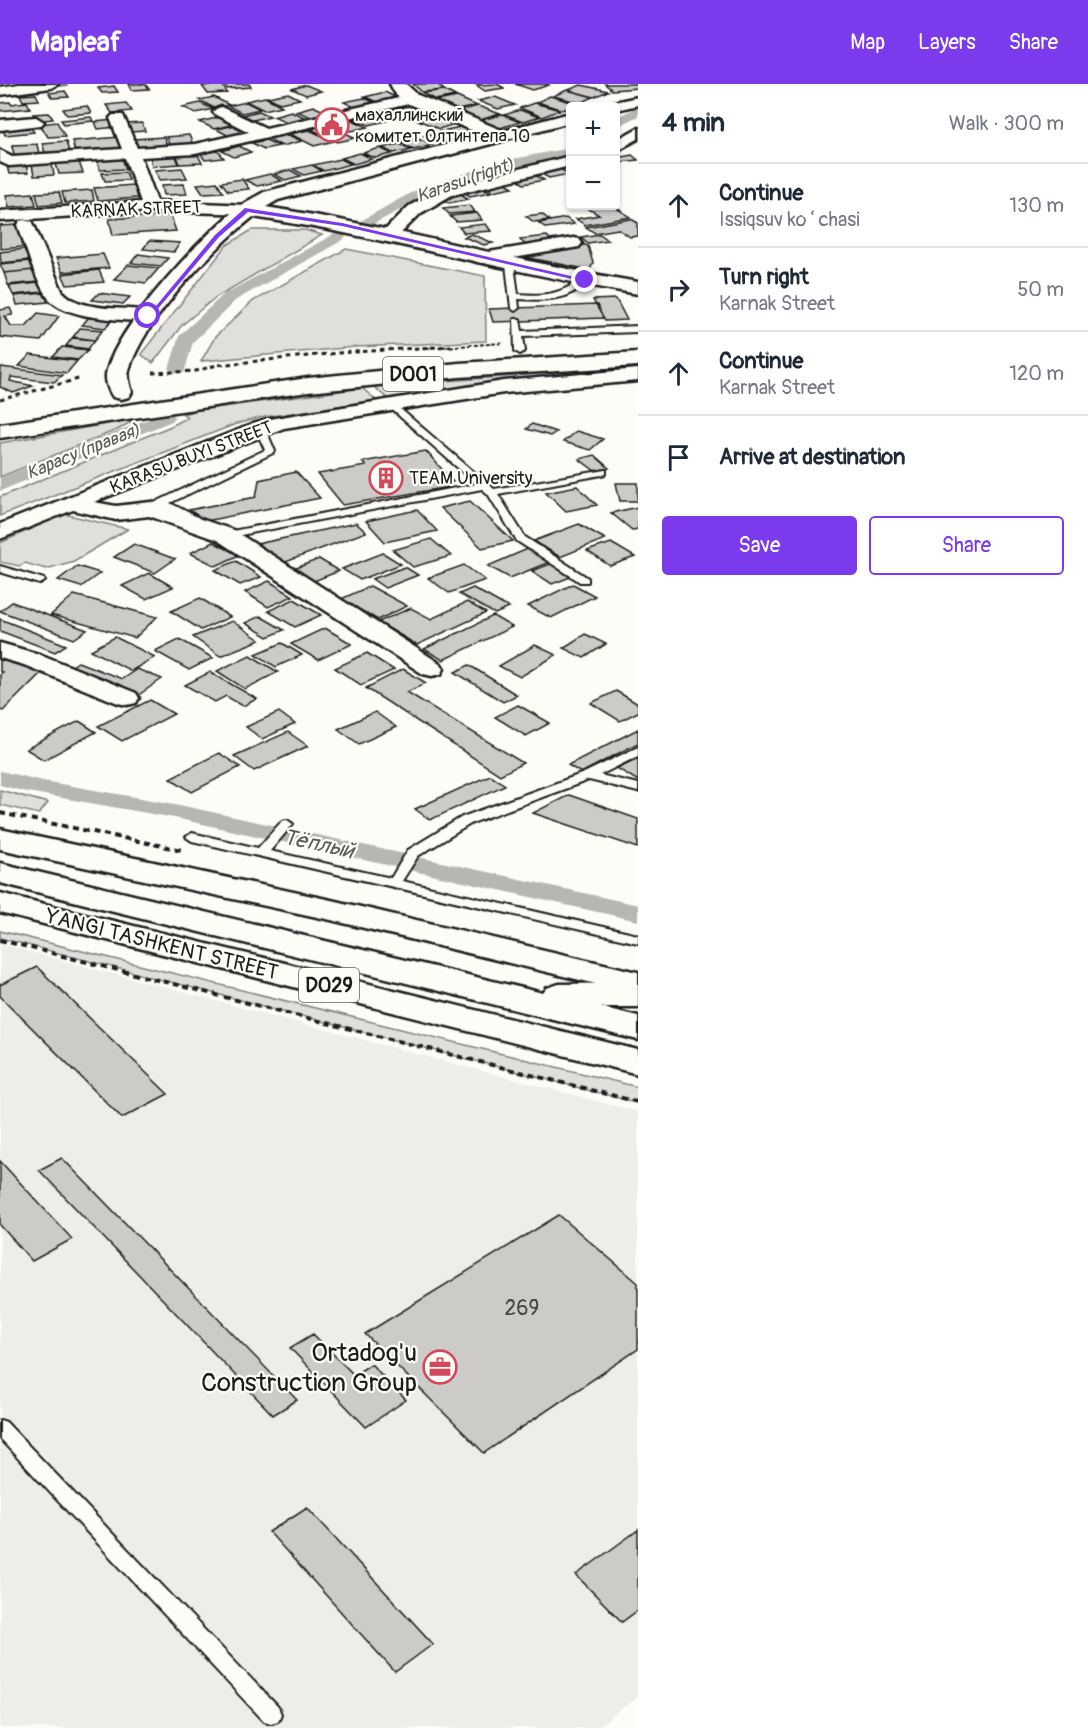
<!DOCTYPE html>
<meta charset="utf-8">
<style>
body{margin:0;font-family:Pangolin,sans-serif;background:#f2f2f3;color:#1f2937}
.controls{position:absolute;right:18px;top:18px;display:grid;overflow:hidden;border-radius:6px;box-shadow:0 2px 4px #0004}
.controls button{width:54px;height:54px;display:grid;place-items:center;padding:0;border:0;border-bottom:2px solid #e0e1e3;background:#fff;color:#1f2937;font:30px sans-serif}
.stop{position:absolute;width:18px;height:18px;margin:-14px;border:4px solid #7c3aed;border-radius:50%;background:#fff}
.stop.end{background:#7c3aed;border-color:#fff;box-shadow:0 2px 6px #0008}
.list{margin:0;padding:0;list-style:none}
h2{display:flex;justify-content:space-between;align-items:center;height:78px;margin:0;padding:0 24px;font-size:26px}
h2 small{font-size:20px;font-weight:400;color:#747a83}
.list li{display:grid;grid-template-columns:39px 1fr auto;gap:18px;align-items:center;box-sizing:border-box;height:84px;padding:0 24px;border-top:2px solid #e0e1e3}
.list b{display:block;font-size:22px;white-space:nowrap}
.list p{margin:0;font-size:20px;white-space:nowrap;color:#747a83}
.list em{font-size:20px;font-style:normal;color:#747a83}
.actions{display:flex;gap:12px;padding:18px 24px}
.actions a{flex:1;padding:14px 0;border:2px solid #7c3aed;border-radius:6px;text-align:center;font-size:21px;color:#7c3aed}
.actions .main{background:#7c3aed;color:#fff}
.icon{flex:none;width:33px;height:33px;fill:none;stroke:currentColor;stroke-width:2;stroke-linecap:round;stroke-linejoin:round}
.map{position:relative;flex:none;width:638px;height:1644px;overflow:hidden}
header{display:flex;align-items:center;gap:36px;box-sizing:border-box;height:84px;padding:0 30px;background:#7c3aed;color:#fff}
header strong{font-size:28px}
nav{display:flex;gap:33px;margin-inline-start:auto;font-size:21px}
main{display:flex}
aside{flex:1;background:#fff}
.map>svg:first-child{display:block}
</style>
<header>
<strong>Mapleaf</strong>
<nav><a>Map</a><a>Layers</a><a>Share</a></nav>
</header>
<main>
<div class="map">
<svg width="638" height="1644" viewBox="0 0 638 1644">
<rect width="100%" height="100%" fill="#fdfcf7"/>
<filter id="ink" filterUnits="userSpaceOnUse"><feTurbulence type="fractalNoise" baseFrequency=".0167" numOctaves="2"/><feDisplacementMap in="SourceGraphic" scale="12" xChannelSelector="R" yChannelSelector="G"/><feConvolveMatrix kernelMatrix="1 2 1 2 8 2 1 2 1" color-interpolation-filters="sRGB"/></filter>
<g filter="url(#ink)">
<path fill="#eeede9" d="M0,860L638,1028V1612L597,1644H0Z"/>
<path fill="#e0dfdb" stroke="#7e7e7c" stroke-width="1.5" d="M252,146H305L322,151L216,213L182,241L153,279L141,270L227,161Z
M346,165L485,192L486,257L356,263L201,277L215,253L253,217Z
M594,283L622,285L512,296L389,316L373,302L517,292V288Z
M362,304L376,316L259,334L236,340L0,432V413L171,342L187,333L183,330L193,327Z
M135,335L119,345L0,393V359Z
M64,430L128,445L74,477L46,485L25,479L20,482L0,478V459Z
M0,706L48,719L39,730L0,721Z
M0,847L638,1003V1019L0,854Z"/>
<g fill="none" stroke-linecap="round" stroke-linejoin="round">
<path stroke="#797876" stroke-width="4.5" d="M47,2L66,0"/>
<path fill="#b7b6b2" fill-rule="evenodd" d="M638,22V32L616,43V34Z
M570,64V72L510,84L424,113L370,142L365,144L357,139L414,107L502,77Z
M338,148L343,150L346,153L343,156L236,216L193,258L184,289H172L169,285L179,252L224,210Z
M166,328L172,329L175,333L172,337L0,407V394Z
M0,687L43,697L175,720L638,821V837L175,734L22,707L0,701Z"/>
</g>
<path fill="#cccbc8" stroke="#1c1c1c" stroke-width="1.5" d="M129,0H145L149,5L132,6Z
M222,0L227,9L208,10L202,2Z
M225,0H249L251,3L227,5Z
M413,0H437L444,6L422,8Z
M497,0L504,4L485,7L476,1Z
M515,0H546L549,1L533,6Z
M605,0H638V4L612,6Z
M306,1L321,7L306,11L292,5Z
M581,1L608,7L594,13L568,6Z
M114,2L118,8L102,9L98,4Z
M444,6L455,12L435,16L423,9Z
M567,6L593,13L581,19L553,12Z
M65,7L69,13L52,14L49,9Z
M385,8L397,14L377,18L365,13Z
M288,9L300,15L280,19L268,13Z
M36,10L39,16L23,17L20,11Z
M550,12L578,20L563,26L537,18Z
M214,13L229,21L214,24L199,16Z
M265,13L282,22L264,26L246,17Z
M457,13L477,22L457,26L437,17Z
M495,13L515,21L498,25L478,17Z
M364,14L376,19L356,24L344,18Z
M10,18L11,20L27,18L30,24L0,27V19Z
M246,18L260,25L242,29L228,22Z
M126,19L132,27L112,29L106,21Z
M200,19L213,25L196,29L183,23Z
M534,19L560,26L542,33L520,24Z
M414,20L429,27L408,32L391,25Z
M87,22L91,29L67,31L63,25Z
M313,22L328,29L310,33L296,27Z
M478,22L500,30L480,36L459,27Z
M389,26L402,32L388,35L375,30Z
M520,26L539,33L523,38L504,31Z
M259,27L270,32L249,37L238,32Z
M291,27L306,34L289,39L273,32Z
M49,29L53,35L36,37L33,30Z
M371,30L386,37L369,41L353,35Z
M502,31L520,38L500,44L481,36Z
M435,32L455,40L439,45L418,36Z
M91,33L93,37L64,40L61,36Z
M220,33L234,40L214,45L200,38Z
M350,35L368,43L351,47L334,40Z
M114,36L116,43L98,45L95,38Z
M57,38L65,52L48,53L40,40Z
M142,39L145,47L130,48L127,40Z
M30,41L34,48L5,51L2,43Z
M235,41L250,48L231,53L216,45Z
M328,41L356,54L338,58L311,45Z
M460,43L475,49L461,53L446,46Z
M309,46L334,57L314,62L290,50Z
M441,47L457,54L440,59L424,52Z
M189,51L193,60L170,62L166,53Z
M288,51L302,57L282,62L269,55Z
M120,53L124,64L75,68L72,57Z
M164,53L167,62L138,64L134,55Z
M418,54L432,60L414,65L400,58Z
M266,56L279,62L264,65L252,59Z
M66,57L69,68L45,69L42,59Z
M37,60L39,70L14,71L12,61Z
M399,60L411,65L394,69L382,64Z
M239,62L251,68L234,73L222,67Z
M380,64L392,70L375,74L363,69Z
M218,67L224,74L205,76L200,69Z
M197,69L202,79L180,80L176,70Z
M360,69L372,75L354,80L342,74Z
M175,70L179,80L152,82L150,72Z
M632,71L638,76L620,78L616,74Z
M122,74L126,85L100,86L97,76Z
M341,75L351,80L324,87L313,81Z
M79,78L83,89L59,90L56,80Z
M52,80L54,91L34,92L32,81Z
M26,81L28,89L9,90L7,82Z
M312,81L322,87L304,91L293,85Z
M182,84L187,94L160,96L155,86Z
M558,84L569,90L549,94L538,88Z
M290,86L301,92L285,96L274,90Z
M126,88L129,96L105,97L102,89Z
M270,90L282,97L257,102L245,96Z
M533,90L544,96L524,100L514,94Z
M242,95L249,105L228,107L221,98Z
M502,97L513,103L493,107L483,101Z
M217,98L223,108L203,109L197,100Z
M184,100L187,110L164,111L162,101Z
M133,101L137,114L98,117L94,104Z
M480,102L491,108L470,112L460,106Z
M92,106L94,117L65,119L62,108Z
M59,108L62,119L39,121L36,109Z
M33,109L36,121L9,123L6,111Z
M459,109L469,115L449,119L438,113Z
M470,121L475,128L449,130L443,124Z
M584,122H613L631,133L585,141L576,135L599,131Z
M477,129L482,136L456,138L450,132Z
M542,130L549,136L534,138L526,132Z
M170,131L176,147L113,151L109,135Z
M566,134L574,140L546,144L539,139Z
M631,135L638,139V152L630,153L618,145L595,149L586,143Z
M486,140L491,147L464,149L459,143Z
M18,141L24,163L0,165V142Z
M472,150L493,159L484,161L464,153Z
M600,150L608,156L588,159L581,153Z
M547,152L553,159L526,162L520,155Z
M149,157L180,159L174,168L143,165Z
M579,159L588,162L593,179L590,186L515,171Z
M25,165L30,176L1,179L0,168Z
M103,170L109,184L62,188L56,174Z
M138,170L168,174L161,182L131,179Z
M30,177L34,186L4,189L0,180Z
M128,181L159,184L146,199L114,195Z
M34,186L38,198L8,201L4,189Z
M99,186L104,198L67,201L62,190Z
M39,199L43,208L13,211L9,202Z
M44,209L48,218L17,221L14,212Z
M99,209L130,213L123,220L92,216Z
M616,215L627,236L605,237L593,216Z
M597,221L603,234L493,238L489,225Z
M10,224L13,231L5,232L11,242H26L38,229L59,232L41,257L0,253V226Z
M91,231L114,234L105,244L82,241Z
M80,244L103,246L95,256L73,253Z
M72,254L95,256L88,265L66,262Z
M62,263L88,266L78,276L53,273Z
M30,271L77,277L67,289L19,282Z
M1,283L62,291L54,298L11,293L10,297L33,302L13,309L0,303Z
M532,340L556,348L550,352L526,345Z
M576,347L603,355L590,366L563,358Z
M426,367L453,398L446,399L449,403L343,421L318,390L366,382L362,378Z
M594,371L609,384L595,387L579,375Z
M296,388L320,414L206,437L189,426L256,413L259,396Z
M616,399H638V417H620Z
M577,402L597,421L566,427L546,408Z
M470,417L513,457L482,464L440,424Z
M638,423V445L632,446L611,429Z
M417,426L437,447L385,458L366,437Z
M356,439L366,448L283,479L257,460Z
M579,440L605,455L560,473L534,457Z
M431,455L451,472L413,483L393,466Z
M213,458L239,471L216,482L190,469Z
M611,459L635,473L610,482L587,467Z
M134,460L175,475L155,489L114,473Z
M530,464L552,477L510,494L488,482Z
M383,469L401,480L360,496L342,485Z
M319,475L339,487L314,497L294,485Z
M236,477L261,493L240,501L215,486Z
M553,479L573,492L552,500L532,487Z
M464,481L485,496L449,509L428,494Z
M77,482L100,489L81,503L58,496Z
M405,483L418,491L385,504L372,495Z
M149,489L173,503L146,515L122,502Z
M269,497L293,512L268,523L245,508Z
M573,500L595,512L551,534L528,522Z
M370,502L407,522L378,536L341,515Z
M473,504L509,524L495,530L459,510Z
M74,511L157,533L135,554L51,531Z
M200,514L230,533L201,546L171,527Z
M294,515L321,531L295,543L268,527Z
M12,518L87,546L74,555L0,527Z
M467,518L486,529L417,561L378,538L411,524L431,535Z
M260,532L284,546L268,553L245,539Z
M493,532L512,543L443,576L424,565Z
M0,535L66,561L55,568L0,547Z
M232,537L260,556L220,572L193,553Z
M325,544L352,560L318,576L291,560Z
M585,550L606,560L584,574L563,564Z
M115,553L155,573L131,587L91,566Z
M179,555L213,574L189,586L155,567Z
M282,559L302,571L276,583L256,570Z
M535,561L556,571L520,593L499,582Z
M367,569L394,586L361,601L335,584Z
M0,571L45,585L3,627L0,626V591L2,588H0Z
M250,571L278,588L245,605L217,587Z
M78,578L122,595L137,585L162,595L137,612L69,584Z
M469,581L517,611L503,618L455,588Z
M403,585L426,599L407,608L523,679L500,691L366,604Z
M210,588L257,615L243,622L226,612L215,618L185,601Z
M616,607L638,620V628L620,637L591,619Z
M150,616L174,630L122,657L98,642Z
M518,621L550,639L526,652L495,633Z
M279,628L295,640L262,655L246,643Z
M375,628L396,643L359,660L338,645Z
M79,637L96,648L44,676L26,665Z
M638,645V659L581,689L568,681Z
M288,648L308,662L254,687L234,672Z
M219,669L240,683L192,708L170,694Z
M638,674V697L617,684Z
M490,691L505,701L430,736L415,725Z
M569,711L638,735V764L533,729Z
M37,883L168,1010L122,1034L0,912V901Z
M62,1074L297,1316L273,1331L39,1086Z
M0,1077L72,1155L32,1177L0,1141Z
M559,1131L638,1199V1265L484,1369L365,1250Z
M313,1250L354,1291L371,1280L406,1316L366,1343L290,1264Z
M307,1423L433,1560L395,1588L269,1448Z
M638,1446V1526L622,1538L576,1491Z"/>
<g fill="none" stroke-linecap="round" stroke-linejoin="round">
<defs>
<path id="service" d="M510,178L514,181L518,210C544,212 561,211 582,194L589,196C569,217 545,217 518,215L519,224L515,227L511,224L506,181Z
M514,235H520L522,247L638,242V248L523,252L525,267L520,270L515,267Z
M391,317L494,405L606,386V390L602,391L498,410L525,453L588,494V498H580L517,457L488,410L482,405L225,454L216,450V446L227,448L476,400L388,322V318Z
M260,341L265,344L275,367L273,369L170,419L199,434V438C184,440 169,425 154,423V419L265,366L255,344Z
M0,482L44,495L45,497L40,500L0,488Z
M638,663V672L600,691L638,700V708L589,696L472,739L418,772L402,797L638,851V859L192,757L186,753L192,749L258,764L282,737L287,736L293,740L270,767L391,794L408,766L462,733L584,689Z
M0,1336L6,1338L278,1623L281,1630L278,1637L271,1639L264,1637L0,1355Z"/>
<path id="minor" d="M19,0H58L51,4L0,11V3Z
M412,11L417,12L419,15L417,18L195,70L141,73L157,117L247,121L255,126L253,130L151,127L0,137V127L141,118L125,74L9,82L0,78V66L12,72L122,65L110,34L113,31H123L137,64L195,60L249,48L216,31L213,28L216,25L221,23L266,44Z
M638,13V21L616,26V22H607L609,19Z
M570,29V38L500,57L492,52L495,49Z
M36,33L44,38L41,41L0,46V36Z
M638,44V55L616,67V56Z
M570,72V82L452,111L421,129L395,155H383L380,151L409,122L440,105Z
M26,136L32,137L34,141L62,207C84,231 127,221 155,228L157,232L155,236L148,238C121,235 62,236 46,211C33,191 26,163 18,141L20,137Z
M573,154L579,155L582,159L579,163L483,179L477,178L474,174L477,170Z
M638,285V297L504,309L284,344L94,418L116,422L151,418L233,446L441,580L444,585L441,590L432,592L423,590L217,456L149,432L116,436L73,426L0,455V440L253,340L275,334L504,297Z
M0,559L42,571L136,609L139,614L136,619L127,621L118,619L24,581L0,574Z"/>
<path id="tertiary" d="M390,0H406L418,11L506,48L509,52L506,56L278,116L266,123C391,142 513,177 638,198V210C509,189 382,152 253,133C212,166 145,234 129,286C127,293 130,301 132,308L129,313L121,315L113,313C108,306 104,295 107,286C120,239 201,153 240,122C247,117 257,112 264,108L483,51L406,19L396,11Z"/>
<path id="secondary" d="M0,745L331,816L638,888V910L331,836L0,765Z"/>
<path id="trunk" d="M638,268V282L459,293L308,308L0,354V340L308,294L459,279Z
M0,779L543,909L547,904L559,900L638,899V923H600L638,932V956L0,799Z
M0,809L638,966V990L0,829Z"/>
</defs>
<use href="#service" stroke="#1c1c1c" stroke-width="4"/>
<use href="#minor" stroke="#1c1c1c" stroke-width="5"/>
<use href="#tertiary" stroke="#1c1c1c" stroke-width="5"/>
<use href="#secondary" stroke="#1c1c1c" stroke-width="5"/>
<use href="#trunk" stroke="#1c1c1c" stroke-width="5"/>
<path stroke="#1c1c1c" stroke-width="2" stroke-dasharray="4 2" stroke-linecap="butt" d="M426,264L504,259"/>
<path stroke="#1c1c1c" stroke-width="3" stroke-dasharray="4.5 4" stroke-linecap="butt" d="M152,289L196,287L217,281L338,269L451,262
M0,316L82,294"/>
<path stroke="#1c1c1c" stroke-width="4" stroke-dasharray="6 4.5" stroke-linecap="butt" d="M0,729L182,766
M0,856L638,1018"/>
<use href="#service" fill="#fdfcf7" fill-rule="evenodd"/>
<use href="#minor" fill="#fdfcf7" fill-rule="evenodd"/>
<use href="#tertiary" fill="#fdfcf7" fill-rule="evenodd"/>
<use href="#secondary" fill="#fdfcf7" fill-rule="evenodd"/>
<use href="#trunk" fill="#fdfcf7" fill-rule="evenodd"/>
</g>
</g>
<path fill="#7c3aed" d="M245,124L342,139L588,196L585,198L342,142L248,128L219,153L150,234H146L215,151Z"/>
<defs>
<symbol id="civic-ring" viewBox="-11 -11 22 22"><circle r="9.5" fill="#fdfcf7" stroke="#d1495b" stroke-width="1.5"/><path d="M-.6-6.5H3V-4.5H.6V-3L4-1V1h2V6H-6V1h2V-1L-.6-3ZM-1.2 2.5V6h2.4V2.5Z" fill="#d1495b"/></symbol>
<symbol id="building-ring" viewBox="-11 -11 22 22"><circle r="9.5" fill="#fdfcf7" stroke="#d1495b" stroke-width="1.5"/><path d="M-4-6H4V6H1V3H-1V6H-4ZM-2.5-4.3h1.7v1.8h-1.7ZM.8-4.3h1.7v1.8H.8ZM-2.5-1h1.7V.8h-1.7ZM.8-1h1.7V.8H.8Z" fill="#d1495b"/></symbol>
<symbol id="office-ring" viewBox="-11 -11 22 22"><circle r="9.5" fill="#fdfcf7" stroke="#d1495b" stroke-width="1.5"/><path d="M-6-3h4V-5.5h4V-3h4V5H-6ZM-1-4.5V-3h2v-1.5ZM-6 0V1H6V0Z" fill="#d1495b"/></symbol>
</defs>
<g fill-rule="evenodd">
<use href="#civic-ring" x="313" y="22" width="38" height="38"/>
<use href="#building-ring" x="367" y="375" width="38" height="38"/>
<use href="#office-ring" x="421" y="1264" width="38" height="38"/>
</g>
<g text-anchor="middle" stroke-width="4.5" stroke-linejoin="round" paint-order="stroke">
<g font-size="18" fill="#1c1c1c" stroke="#fdfcf7" text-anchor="start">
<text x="355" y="37">махаллинский<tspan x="355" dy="21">комитет Олтинтепа 10</tspan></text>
<text x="409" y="400">TEAM University</text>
</g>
<g font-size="18" font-style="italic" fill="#5a5a58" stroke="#fdfcf7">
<text transform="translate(465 96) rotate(-19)" y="6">Karasu (right)</text>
<text transform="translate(83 367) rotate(-22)" y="6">Карасу (правая)</text>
</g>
<g font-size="18" fill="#1c1c1c" stroke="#fdfcf7">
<text transform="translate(136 125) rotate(-2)" y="6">KARNAK STREET</text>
<text transform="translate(191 373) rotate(-21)" y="6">KARASU BUYI STREET</text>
</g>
<g fill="#fdfcf7" stroke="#605f5e" stroke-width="1.5">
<rect x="383" y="273" width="60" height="34" rx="4.5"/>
<rect x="299" y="884" width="60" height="34" rx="4.5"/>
</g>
<g font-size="20" font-weight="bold" fill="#1c1c1c">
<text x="413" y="297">D001</text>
<text x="329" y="908">D029</text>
</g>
<g font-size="21" fill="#1c1c1c" stroke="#fdfcf7">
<text transform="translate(162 860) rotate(14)" y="7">YANGI TASHKENT STREET</text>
</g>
<g font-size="21" fill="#484847">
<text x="522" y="1231">269</text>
</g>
<g font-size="22" font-style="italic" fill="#5a5a58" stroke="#fdfcf7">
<text transform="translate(319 759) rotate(12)" y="8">Тёплый</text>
</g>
<g font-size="26" fill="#1c1c1c" stroke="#fdfcf7" text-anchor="end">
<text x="417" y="1277">Ortadog'u<tspan x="417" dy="30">Construction Group</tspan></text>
</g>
</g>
</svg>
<div class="controls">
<button>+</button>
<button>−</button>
</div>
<div class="stop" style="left:148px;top:232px"></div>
<div class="stop end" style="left:585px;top:196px"></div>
</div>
<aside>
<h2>4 min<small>Walk · 300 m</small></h2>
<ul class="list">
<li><svg class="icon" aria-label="ahead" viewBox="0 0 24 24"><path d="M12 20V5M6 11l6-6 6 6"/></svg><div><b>Continue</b><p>Issiqsuv koʻchasi</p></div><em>130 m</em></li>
<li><svg class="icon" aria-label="right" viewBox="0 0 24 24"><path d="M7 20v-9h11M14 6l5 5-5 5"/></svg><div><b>Turn right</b><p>Karnak Street</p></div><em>50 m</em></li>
<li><svg class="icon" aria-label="ahead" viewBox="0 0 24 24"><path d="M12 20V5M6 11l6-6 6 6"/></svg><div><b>Continue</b><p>Karnak Street</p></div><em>120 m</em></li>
<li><svg class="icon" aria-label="arrive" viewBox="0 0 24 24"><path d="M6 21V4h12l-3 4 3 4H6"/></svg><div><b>Arrive at destination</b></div></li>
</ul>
<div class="actions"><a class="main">Save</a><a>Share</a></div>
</aside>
</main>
